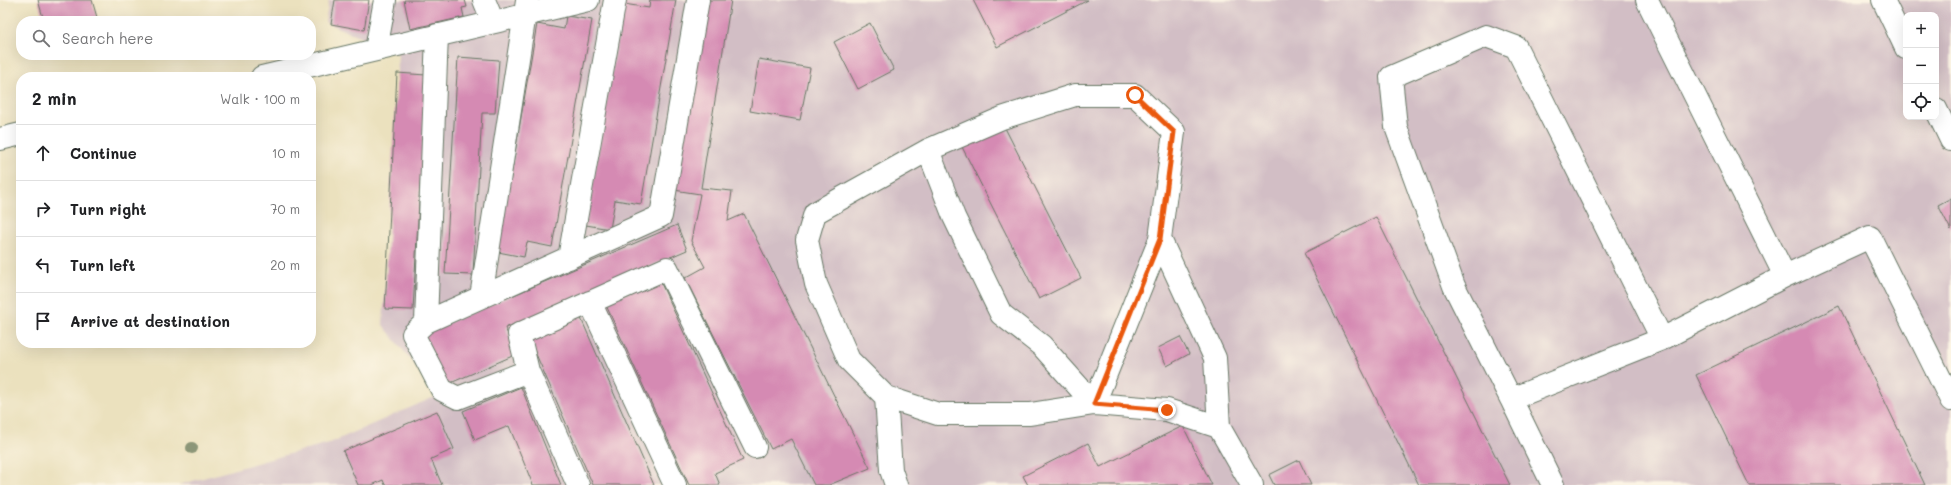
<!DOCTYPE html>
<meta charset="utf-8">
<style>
body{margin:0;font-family:Mali,sans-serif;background:#f6f6f6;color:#202124}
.controls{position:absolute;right:12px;top:12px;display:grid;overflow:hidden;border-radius:8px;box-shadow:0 4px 16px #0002}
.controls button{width:36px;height:36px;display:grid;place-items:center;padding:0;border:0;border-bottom:1px solid #e0e0e0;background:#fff;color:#202124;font:20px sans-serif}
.stop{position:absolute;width:12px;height:12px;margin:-9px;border:3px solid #ea580c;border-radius:50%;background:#fff}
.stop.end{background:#ea580c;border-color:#fff;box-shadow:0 1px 4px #0008}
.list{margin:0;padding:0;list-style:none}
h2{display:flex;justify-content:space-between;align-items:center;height:52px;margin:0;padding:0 16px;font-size:17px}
h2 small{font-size:13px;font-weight:400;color:#757577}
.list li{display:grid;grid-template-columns:26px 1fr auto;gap:12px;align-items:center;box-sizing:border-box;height:56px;padding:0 16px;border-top:1px solid #e0e0e0}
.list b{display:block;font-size:15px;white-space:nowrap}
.list em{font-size:13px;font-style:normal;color:#757577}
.icon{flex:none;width:22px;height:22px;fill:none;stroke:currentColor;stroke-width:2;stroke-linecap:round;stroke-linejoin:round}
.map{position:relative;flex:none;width:1951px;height:485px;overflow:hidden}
.search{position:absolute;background:#fff;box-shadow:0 4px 16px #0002;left:16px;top:16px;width:300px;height:44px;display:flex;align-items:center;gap:10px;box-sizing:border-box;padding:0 14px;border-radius:16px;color:#757577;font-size:15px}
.panel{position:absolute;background:#fff;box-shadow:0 4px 16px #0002;left:16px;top:72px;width:300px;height:276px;border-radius:16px}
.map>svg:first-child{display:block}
</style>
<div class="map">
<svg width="1951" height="485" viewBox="0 0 1951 485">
<rect width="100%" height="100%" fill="#fcf5e5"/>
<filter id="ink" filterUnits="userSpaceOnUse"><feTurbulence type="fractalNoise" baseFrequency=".025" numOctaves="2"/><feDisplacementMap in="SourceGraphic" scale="8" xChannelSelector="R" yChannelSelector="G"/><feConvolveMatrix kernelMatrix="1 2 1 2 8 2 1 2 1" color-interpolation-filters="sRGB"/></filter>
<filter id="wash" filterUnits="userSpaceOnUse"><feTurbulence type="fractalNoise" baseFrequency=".012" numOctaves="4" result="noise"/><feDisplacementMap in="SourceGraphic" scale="16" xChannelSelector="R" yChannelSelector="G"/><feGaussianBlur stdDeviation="0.9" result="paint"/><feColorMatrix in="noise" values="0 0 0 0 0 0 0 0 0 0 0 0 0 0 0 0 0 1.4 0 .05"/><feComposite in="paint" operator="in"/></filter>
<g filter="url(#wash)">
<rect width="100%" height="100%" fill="#ebe1be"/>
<path fill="#d2bec5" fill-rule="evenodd" d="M329,0H1951V485H178L332,442L439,395L383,325L398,54L325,22ZM1906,15H1936V117H1906Z"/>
<g id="blocks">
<path fill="#d58ab3" d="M38,0H92L98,21H44Z
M335,0H369L364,30L331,24Z
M404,0H465L467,7L462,8L464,17L410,29Z
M650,0H676L641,204L615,200L610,229L586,225L624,4L649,8Z
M705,0H731L701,188L732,191L728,221L744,214L870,468L829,485H814L791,439L771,449L685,278L705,267L691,241L700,194L674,190Z
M973,0H1088L997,47Z
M566,16L592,20L552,247L527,242L524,257L498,252L537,24L564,29Z
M870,23L894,70L858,89L834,42Z
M458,57L499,60L495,113H482L473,275L445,274Z
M759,59L810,68L800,120L750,111Z
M397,73L426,75L413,310L385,309Z
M1003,124L1081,278L1039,299L961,145Z
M1951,198V230L1938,205Z
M1376,217L1510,485H1419L1304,253Z
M677,225L687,250L505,328L517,354L446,385L423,334Z
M659,279L743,460L715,473L720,485H689L605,303Z
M1839,306L1925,485H1749L1696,375Z
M580,316L654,485H593L529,338Z
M1180,337L1189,354L1167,366L1158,348Z
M521,387L561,485H533L509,426L475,440L463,411Z
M437,411L454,449L431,459L442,485H385L383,480L372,485H358L343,451Z
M1183,426L1212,485H1028L1023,476L1088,443L1100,467Z
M1299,460L1311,485H1274L1269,475Z"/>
</g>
</g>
<g filter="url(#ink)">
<use href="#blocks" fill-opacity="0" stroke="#667664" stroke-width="1"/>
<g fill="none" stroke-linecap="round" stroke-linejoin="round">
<defs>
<path id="minor" d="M484,0L493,22
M1647,0L1785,276L1662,339L1511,399L1454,286L1396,127L1391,77L1486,36L1516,47L1662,339
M1883,0L1906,48
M437,35L426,322L661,216L698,0
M376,50L385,0
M262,77L588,0
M1075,95H1135L1174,132L1160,239L1094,404L1030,414H938L886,397L849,360L816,284L807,240L815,213L928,150L1002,118Z
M1936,109L1951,140
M0,139L21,134
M928,150L954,217L1001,314L1042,346L1094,404L1167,410L1219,427L1252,485
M1160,239L1215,358L1219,427
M569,258L615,0
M1785,276L1870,237L1951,400
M481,297L527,1
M590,302L675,485
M426,322L413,334L442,390L458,398L528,371L578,485
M528,371L519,334L667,268L755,447
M886,397L891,470L896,485
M1511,399L1553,485"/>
</defs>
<use href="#minor" stroke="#667664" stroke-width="24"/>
<use href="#minor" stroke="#fff" stroke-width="22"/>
</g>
<circle fill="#8c9678" cx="192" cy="448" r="6"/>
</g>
<g fill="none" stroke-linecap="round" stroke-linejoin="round" filter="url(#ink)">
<path stroke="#ea580c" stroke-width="5" d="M1135,95L1174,132L1160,239L1094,404L1167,410"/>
</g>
</svg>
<div class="controls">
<button>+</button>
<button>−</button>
<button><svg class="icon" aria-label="locate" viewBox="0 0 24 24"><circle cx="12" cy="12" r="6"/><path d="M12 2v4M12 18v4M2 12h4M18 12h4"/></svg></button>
</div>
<div class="stop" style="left:1135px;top:95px"></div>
<div class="stop end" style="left:1167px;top:410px"></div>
<div class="search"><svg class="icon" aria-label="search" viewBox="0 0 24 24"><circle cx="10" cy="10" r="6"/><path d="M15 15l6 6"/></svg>Search here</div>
<section class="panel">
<h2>2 min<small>Walk · 100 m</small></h2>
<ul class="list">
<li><svg class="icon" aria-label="ahead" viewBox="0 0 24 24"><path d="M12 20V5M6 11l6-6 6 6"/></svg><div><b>Continue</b></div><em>10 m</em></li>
<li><svg class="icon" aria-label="right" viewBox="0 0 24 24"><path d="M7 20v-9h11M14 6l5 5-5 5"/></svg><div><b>Turn right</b></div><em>70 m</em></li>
<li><svg class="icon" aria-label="left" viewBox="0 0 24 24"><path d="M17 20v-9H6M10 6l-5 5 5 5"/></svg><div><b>Turn left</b></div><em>20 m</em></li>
<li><svg class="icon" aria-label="arrive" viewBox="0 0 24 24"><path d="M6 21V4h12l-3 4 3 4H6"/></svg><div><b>Arrive at destination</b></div></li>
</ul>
</section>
</div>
